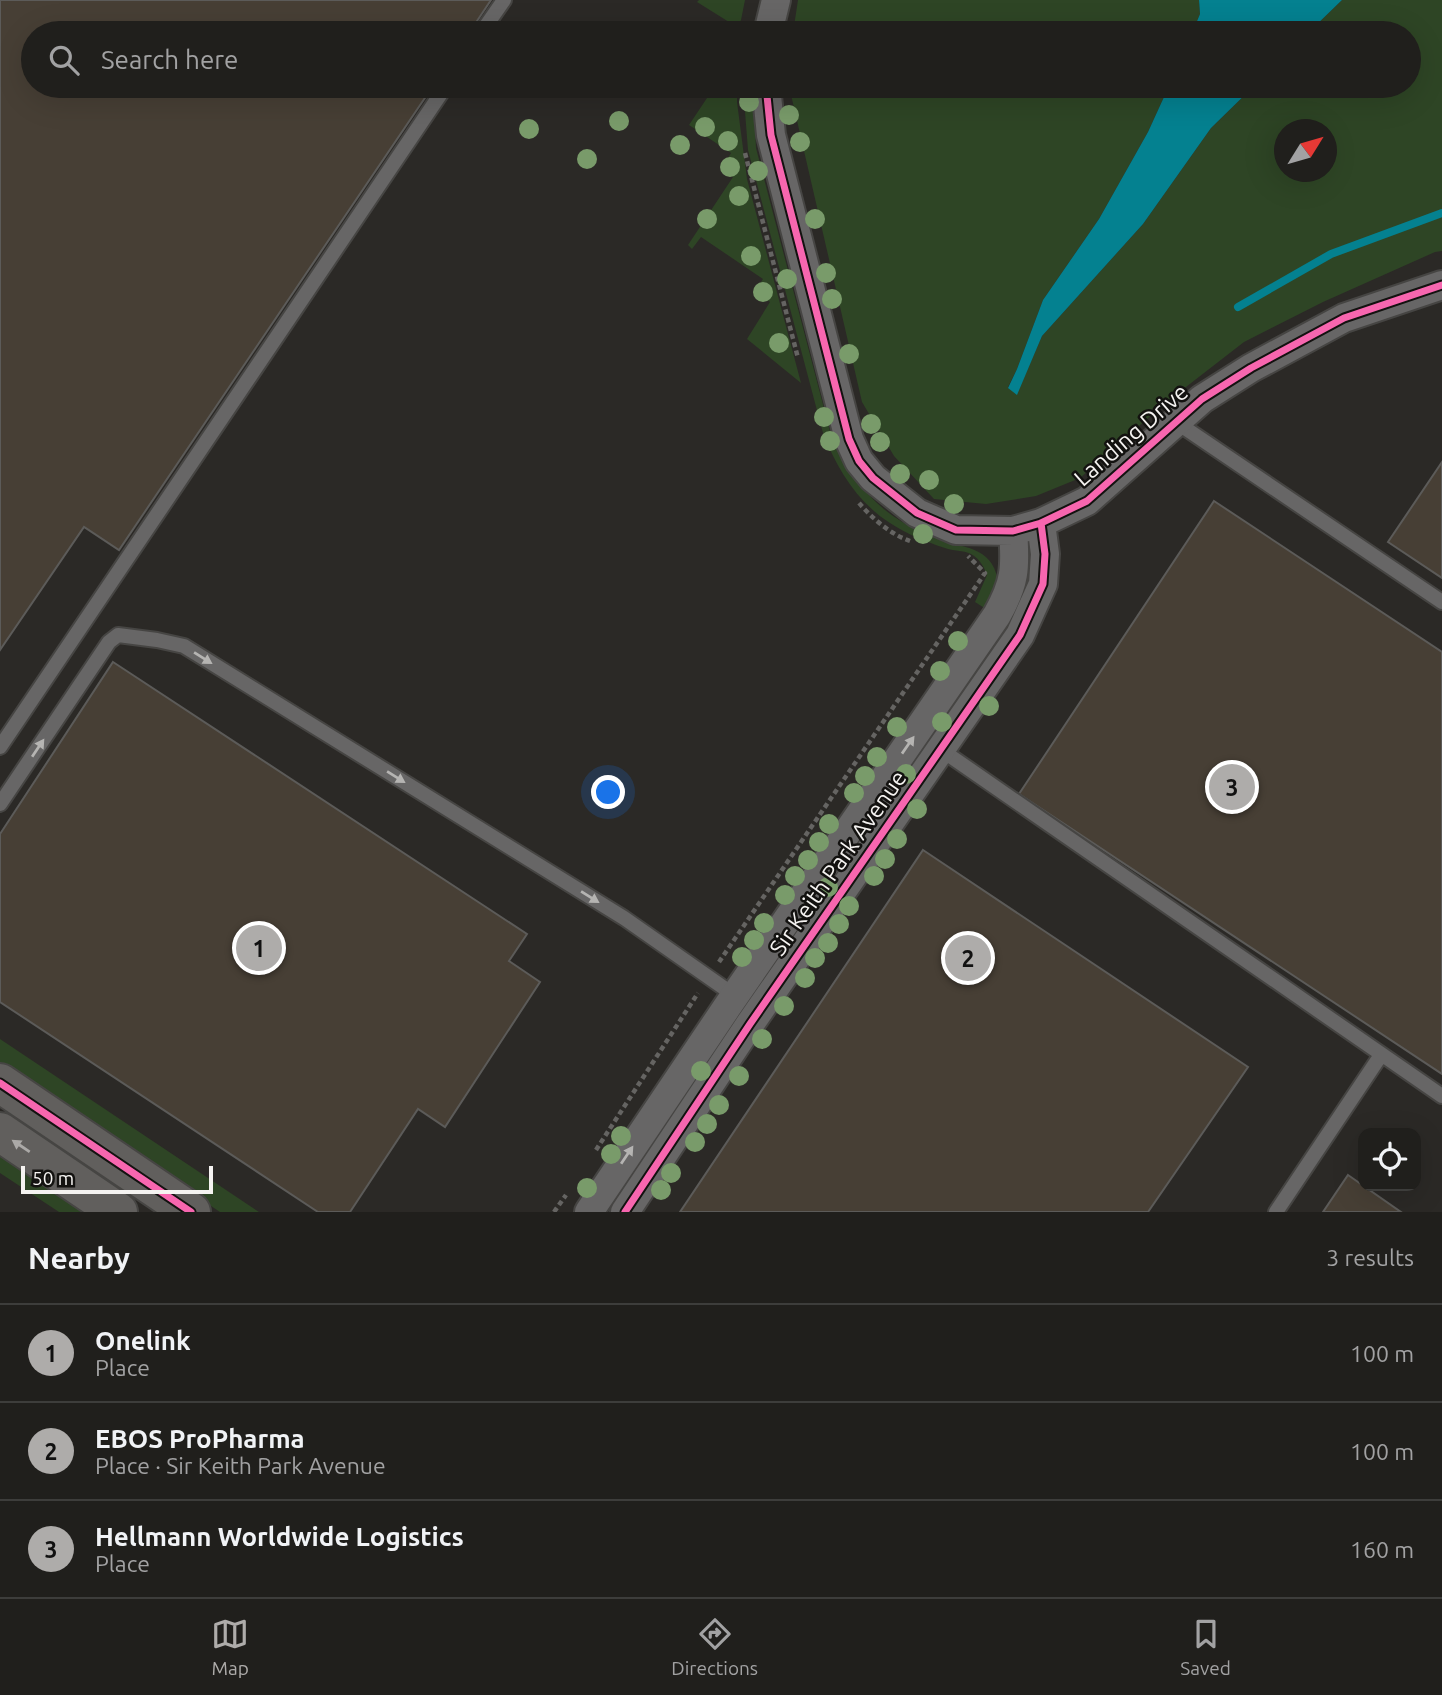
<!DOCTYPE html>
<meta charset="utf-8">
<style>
body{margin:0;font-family:Ubuntu,sans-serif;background:#2d2c29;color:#f1f3f6}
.controls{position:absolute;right:21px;bottom:21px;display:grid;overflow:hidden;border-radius:14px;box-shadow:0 7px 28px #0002}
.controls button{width:63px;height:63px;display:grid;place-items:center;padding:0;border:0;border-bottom:2px solid #3d3d3b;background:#201f1c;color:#f1f3f6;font:35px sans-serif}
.compass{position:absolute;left:1274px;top:119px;width:63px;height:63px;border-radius:50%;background:#201f1c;box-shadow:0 7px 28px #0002;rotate:53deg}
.scale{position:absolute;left:21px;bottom:18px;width:192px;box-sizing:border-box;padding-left:7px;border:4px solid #f5f3f1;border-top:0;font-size:19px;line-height:24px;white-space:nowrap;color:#f5f3f1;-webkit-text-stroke:5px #131210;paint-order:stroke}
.you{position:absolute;left:609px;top:793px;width:24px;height:24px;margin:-18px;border:5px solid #fff;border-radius:50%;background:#1a73e8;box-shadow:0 0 0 10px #1a73e833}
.badge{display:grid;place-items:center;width:46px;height:46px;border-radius:50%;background:#aeacaa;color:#111;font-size:23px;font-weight:700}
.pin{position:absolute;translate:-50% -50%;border:4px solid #fff;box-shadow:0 2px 7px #0006}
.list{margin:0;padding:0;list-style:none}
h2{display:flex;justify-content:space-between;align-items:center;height:91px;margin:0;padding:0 28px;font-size:30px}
h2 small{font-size:23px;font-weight:400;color:#a2a2a3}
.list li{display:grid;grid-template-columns:46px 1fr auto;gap:21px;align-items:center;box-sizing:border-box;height:98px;padding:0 28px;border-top:2px solid #3d3d3b}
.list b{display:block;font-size:26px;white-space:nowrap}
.list p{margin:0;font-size:23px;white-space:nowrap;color:#a2a2a3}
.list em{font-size:23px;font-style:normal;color:#a2a2a3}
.icon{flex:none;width:38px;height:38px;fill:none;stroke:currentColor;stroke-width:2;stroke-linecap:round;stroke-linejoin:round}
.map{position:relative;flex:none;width:1442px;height:1212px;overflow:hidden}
.search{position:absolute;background:#201f1c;box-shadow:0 7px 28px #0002;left:21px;right:21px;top:21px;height:77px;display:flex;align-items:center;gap:18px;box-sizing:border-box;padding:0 24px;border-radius:38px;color:#a2a2a3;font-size:26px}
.sheet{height:385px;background:#201f1c}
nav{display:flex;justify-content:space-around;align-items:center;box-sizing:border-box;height:98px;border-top:2px solid #3d3d3b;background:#201f1c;font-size:19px;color:#a2a2a3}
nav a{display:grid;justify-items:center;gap:4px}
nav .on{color:#aeacaa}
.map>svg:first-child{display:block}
</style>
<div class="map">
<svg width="1442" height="1212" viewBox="0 0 1442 1212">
<rect width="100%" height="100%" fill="#2b2926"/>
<path fill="#2e4525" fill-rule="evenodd" d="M699,0H745L741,20L737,27L697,2Z
M798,0H1199L1200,14L1192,33H793Z
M1342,0H1442V251L1435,252L1323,302L1244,342L1164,404L1080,478L1036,496L986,504L934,499L894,456L862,402L789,86H1169L1148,132L1099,219L1043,300L1017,369L1008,387L1017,394L1042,336L1143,224L1211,128L1254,86H1409V33H1308ZM1284,130H1326V172H1284Z
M715,86H737V102L747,179L801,383L747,339L770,302L755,291L763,279L701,237L692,249L688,245L733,177L721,170L731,153L689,125Z
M743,86H753L756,148L831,435C846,467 864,496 893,516C906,525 921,532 936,538C963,549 991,545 998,580L986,609L975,602L987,575C984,567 980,559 971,554C963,550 953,551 945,548C926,542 907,534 890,523C857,502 837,469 823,433L748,150Z
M0,1039L259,1212H220L0,1065Z
M0,1150L92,1212H59L0,1173Z"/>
<path fill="#048190" d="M1199,0H1342L1308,33H1192L1200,14Z
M1169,86H1254L1211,128L1143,224L1042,336L1017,395L1008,388L1017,369L1043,300L1099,219L1148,132Z"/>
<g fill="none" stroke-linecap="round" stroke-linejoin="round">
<path stroke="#048190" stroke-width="8" d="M1238,307L1331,254L1442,213"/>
</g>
<path fill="#473f35" stroke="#5c5b59" stroke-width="2" d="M0,0H491L469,33H33V86H433L119,550L84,527L0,650Z
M1442,462V578L1388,542Z
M1214,501L1442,652V1074L1019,794Z
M113,662L527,934L509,961L540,982L445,1127L418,1109L350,1212H318L0,1002V834Z
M923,850L1248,1067L1148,1212H680Z
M1348,1175L1401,1212H1323Z"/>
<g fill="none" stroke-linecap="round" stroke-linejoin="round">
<defs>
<path id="lane" d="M481,33L504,0
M1176,422L1442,602
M0,747L446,86
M940,749L1442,1096
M0,804L109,642L118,635L157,640L184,646L624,918L734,995
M1276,1212L1381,1055"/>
<path id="street" d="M768,33L776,0
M766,86L771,135L849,439L859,461L873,478L917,513L956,530L1013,531L1041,523L1087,501L1202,399L1251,368L1344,318L1442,285
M589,1212L727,1007L997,615C1015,583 1016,568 1013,531
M625,1212L750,1024L1020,635L1043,584L1045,554L1041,523"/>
<path id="secondary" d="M0,1083L191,1212
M0,1132L118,1212"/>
</defs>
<use href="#lane" stroke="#464543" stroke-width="18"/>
<use href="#street" stroke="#464543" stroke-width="32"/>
<use href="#secondary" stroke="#464543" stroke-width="42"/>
<path stroke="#656462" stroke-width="4.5" stroke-dasharray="5 3.5" stroke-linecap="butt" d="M745,153L798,358
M859,503C872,518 890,534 910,541
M719,962L985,573L968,556
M596,1150L698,993
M554,1212L566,1195"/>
<use href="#lane" stroke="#676666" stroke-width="14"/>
<use href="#street" stroke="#676666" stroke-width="28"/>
<use href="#secondary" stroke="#615f5d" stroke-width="38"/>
<defs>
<path id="cycleway" d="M766,86L771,135L849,439L859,461L873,478L917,513L956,530L1013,531L1041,523L1087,501L1202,399L1251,368L1344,318L1442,285
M0,1083L191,1212
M625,1212L750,1024L1020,635L1043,584L1045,554L1041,523"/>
</defs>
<use href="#cycleway" stroke="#131210" stroke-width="11"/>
<use href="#cycleway" stroke="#f766af" stroke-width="7"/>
</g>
<g fill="#799b6a">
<circle cx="749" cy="102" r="10"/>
<circle cx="789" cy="115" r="10"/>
<circle cx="619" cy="121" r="10"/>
<circle cx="705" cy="127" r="10"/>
<circle cx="529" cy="129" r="10"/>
<circle cx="728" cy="141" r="10"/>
<circle cx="800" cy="142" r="10"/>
<circle cx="680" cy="145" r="10"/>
<circle cx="587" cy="159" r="10"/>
<circle cx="730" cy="167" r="10"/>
<circle cx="758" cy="171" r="10"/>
<circle cx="739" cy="196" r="10"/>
<circle cx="707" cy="219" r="10"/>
<circle cx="815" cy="219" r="10"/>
<circle cx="751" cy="256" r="10"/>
<circle cx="826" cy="273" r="10"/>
<circle cx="787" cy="279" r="10"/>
<circle cx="763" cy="292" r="10"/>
<circle cx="832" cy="299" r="10"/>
<circle cx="779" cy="343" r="10"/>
<circle cx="849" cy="354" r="10"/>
<circle cx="824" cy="417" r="10"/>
<circle cx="871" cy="424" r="10"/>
<circle cx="830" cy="441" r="10"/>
<circle cx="880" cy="442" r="10"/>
<circle cx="900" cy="474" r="10"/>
<circle cx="929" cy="480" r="10"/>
<circle cx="954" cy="504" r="10"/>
<circle cx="923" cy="534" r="10"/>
<circle cx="958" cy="641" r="10"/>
<circle cx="940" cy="671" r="10"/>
<circle cx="989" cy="706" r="10"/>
<circle cx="942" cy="722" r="10"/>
<circle cx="897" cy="727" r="10"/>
<circle cx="877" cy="757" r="10"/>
<circle cx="906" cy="774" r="10"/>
<circle cx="865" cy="776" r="10"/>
<circle cx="854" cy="793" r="10"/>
<circle cx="917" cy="809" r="10"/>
<circle cx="829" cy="824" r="10"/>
<circle cx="897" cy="839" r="10"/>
<circle cx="819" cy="842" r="10"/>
<circle cx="885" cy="859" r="10"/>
<circle cx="808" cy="860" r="10"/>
<circle cx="795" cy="876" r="10"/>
<circle cx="874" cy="876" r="10"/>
<circle cx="828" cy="887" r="10"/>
<circle cx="785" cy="895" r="10"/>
<circle cx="849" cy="906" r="10"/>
<circle cx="764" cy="923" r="10"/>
<circle cx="839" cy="924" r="10"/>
<circle cx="754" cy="940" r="10"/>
<circle cx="828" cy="943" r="10"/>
<circle cx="742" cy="957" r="10"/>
<circle cx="815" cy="958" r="10"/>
<circle cx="805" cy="978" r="10"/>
<circle cx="784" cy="1006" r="10"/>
<circle cx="762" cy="1039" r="10"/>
<circle cx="701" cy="1071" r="10"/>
<circle cx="739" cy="1076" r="10"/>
<circle cx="719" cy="1105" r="10"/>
<circle cx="707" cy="1124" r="10"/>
<circle cx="621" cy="1136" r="10"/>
<circle cx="695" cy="1142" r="10"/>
<circle cx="611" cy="1154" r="10"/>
<circle cx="671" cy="1173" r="10"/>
<circle cx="587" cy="1188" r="10"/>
<circle cx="661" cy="1190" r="10"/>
</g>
<defs><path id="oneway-solid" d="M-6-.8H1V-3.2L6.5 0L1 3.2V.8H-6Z" transform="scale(1.75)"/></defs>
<g fill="#b5b4b2">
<use href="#oneway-solid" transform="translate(203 658) rotate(32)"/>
<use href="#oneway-solid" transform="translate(908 745) rotate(-55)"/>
<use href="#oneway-solid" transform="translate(38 748) rotate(-56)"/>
<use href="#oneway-solid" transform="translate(396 777) rotate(32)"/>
<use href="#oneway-solid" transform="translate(590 897) rotate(32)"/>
<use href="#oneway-solid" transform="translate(627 1155) rotate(-56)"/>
</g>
<use fill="#aba9a7" href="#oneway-solid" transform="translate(21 1146) rotate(-146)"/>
<g text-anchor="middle" stroke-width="5" stroke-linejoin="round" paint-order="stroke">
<g font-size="23" fill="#f5f3f1" stroke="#131210">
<text transform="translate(1131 435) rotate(-41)" y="8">Landing Drive</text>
<text transform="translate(838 863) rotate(-55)" y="8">Sir Keith Park Avenue</text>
</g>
</g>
</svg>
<div class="controls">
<button><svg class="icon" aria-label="locate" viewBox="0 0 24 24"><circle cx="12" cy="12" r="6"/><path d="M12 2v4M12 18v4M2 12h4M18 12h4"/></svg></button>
</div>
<svg class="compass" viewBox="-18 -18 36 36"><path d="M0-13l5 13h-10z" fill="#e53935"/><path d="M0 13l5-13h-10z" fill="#a2a2a3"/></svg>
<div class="scale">50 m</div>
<div class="you"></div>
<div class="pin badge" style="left:259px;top:948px">1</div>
<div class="pin badge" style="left:968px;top:958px">2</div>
<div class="pin badge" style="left:1232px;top:787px">3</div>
<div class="search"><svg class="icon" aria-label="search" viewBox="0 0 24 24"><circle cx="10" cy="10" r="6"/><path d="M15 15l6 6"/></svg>Search here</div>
</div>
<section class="sheet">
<h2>Nearby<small>3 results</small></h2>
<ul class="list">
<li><span class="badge">1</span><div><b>Onelink</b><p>Place</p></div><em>100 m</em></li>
<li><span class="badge">2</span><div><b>EBOS ProPharma</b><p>Place · Sir Keith Park Avenue</p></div><em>100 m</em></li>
<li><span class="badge">3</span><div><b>Hellmann Worldwide Logistics</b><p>Place</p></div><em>160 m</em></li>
</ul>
</section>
<nav>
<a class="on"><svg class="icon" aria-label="map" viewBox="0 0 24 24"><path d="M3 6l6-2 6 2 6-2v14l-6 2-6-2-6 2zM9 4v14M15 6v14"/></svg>Map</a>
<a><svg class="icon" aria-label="directions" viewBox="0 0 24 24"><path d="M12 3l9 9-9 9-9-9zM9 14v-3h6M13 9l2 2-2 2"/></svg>Directions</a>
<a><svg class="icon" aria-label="saved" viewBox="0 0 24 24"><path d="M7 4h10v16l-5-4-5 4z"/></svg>Saved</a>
</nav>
